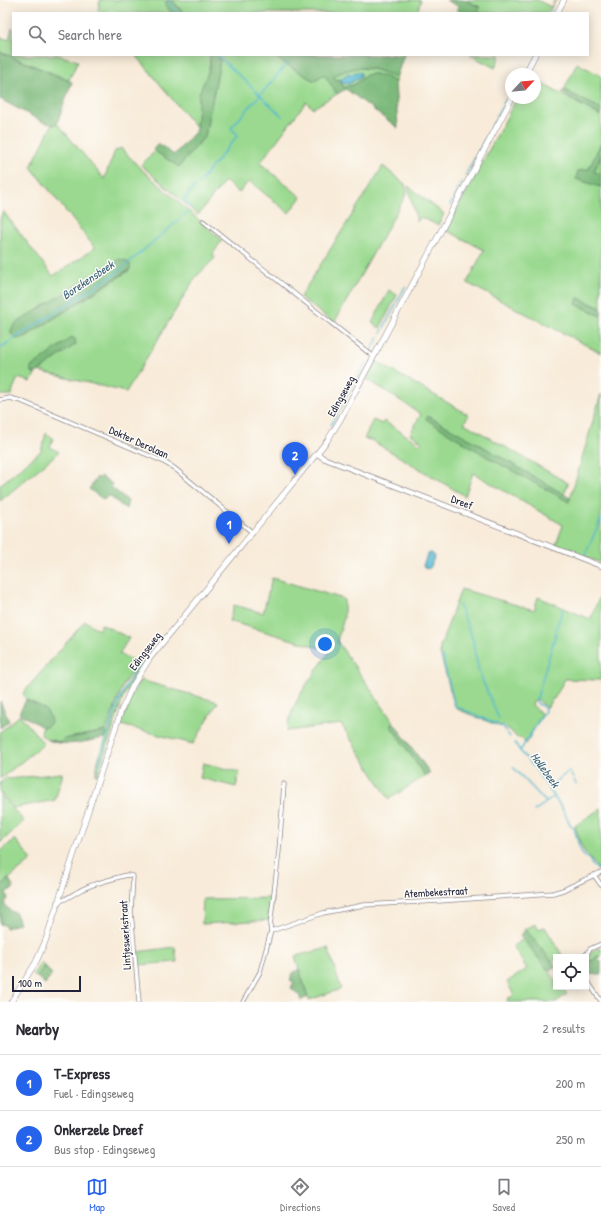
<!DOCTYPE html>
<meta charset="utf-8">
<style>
body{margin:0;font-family:"Patrick Hand",sans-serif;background:#f7f7f7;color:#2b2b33}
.controls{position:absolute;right:12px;bottom:12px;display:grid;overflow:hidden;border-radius:0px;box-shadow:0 2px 10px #0003}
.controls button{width:36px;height:36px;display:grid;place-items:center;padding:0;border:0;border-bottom:1px solid #e1e1e2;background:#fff;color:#2b2b33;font:20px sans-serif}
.compass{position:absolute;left:505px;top:68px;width:36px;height:36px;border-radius:50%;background:#fff;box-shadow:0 2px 10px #0003;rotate:64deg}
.scale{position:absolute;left:12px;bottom:10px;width:69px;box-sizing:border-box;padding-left:4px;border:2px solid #22223b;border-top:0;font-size:11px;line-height:14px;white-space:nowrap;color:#22223b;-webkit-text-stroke:3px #fdfcf7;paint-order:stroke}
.you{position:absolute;left:325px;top:644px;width:14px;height:14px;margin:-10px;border:3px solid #fff;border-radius:50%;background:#1a73e8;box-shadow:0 0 0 6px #1a73e833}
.badge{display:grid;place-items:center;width:26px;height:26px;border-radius:50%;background:#2563eb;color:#fff;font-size:13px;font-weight:700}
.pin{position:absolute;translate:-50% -33px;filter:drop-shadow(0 1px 2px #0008)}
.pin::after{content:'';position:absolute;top:21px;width:14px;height:12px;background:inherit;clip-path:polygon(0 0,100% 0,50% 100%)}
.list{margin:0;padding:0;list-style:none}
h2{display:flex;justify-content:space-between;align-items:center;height:52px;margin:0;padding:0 16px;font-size:17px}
h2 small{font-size:13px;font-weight:400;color:#7c7c81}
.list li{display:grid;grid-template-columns:26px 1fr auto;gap:12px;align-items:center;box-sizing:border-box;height:56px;padding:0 16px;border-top:1px solid #e1e1e2}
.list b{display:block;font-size:15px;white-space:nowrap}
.list p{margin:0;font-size:13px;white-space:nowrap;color:#7c7c81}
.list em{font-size:13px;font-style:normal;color:#7c7c81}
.icon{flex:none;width:22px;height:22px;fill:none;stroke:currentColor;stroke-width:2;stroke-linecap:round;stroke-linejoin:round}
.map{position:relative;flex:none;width:601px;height:1002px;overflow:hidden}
.search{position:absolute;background:#fff;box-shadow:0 2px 10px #0003;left:12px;right:12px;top:12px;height:44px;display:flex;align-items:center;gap:10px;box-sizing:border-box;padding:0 14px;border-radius:0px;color:#7c7c81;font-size:15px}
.sheet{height:164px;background:#fff}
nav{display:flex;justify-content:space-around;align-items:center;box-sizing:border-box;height:56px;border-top:1px solid #e1e1e2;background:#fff;font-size:11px;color:#7c7c81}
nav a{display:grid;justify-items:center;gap:2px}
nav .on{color:#2563eb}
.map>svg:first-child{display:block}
</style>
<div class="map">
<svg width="601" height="1002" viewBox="0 0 601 1002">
<rect width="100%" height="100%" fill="#fdfcf7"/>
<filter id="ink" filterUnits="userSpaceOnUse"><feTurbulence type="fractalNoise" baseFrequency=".025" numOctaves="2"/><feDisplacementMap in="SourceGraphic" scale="8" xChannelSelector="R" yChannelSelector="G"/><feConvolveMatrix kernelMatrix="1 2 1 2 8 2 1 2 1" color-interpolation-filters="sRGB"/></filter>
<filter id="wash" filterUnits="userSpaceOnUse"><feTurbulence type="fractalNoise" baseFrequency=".012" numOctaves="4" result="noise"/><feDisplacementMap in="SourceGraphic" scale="16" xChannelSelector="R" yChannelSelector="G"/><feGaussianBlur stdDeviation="0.9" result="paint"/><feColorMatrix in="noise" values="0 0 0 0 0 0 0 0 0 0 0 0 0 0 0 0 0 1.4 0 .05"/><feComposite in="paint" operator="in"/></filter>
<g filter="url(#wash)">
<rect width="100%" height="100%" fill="#f8ebd9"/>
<path fill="#9ad98f" stroke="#5e7e65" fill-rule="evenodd" d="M100,0H169L164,4L172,13H101L98,10Z
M172,0H421L417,13H184Z
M464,0H537L551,7L555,0H556L548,13H478L480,7Z
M12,28L13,29V55H58L78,61L69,80L0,52V37L9,40Z
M136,55H210C210,80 197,103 196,128Z
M218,55H271L314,81L324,74L337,94L313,108L306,102L260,163L301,197L289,213L249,181L239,193L225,181L198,215L141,165L155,151L179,167L205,136L220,61Z
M470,55H500L495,68Z
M577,63L601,76V109L564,90Z
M356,68C374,69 379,70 396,78L395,82C388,78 372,70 365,76C356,83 355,86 343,87L342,83C350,85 355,79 361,76L348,73L343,77L341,81L340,79L336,81L334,76L342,72Z
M535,80L601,116V143L589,169L578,171L576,179L601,187V308L578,298L576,304L601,316V353L467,283L484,250L446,230L517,98H535Z
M57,123L104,179L115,151L121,148L141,169L222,240L213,254L215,258L195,278L126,392L38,371L75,344L31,371L35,374L31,382L18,378L13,389L12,395H0V219L3,211L53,276L95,248L31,167L52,125ZM130,270L25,337L16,339Z
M601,155V174L594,172Z
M383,166L405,184L407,193L334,323L300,297Z
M408,186L444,214L438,225L420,217L417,222Z
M389,290L397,295L380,328L372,323Z
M377,362L469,415L464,423L568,483L564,495L477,443L569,502L601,394V563L556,545L563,525L473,473L465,496L371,440L364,439L373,420L382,424L384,421L420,444L422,442L410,434L421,414L367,379Z
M46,433L53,438L50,447L59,452L0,501V485L41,451Z
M272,578L344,599V618L337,641L394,723L391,725L425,776L389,799L341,724L287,731C291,701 313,676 330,651L229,621L234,605L263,613Z
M461,589L534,610L538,597L590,619L601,594V680L565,679L554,699H552L547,708L537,699L533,701L532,705L542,714L526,744L521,737L517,738L511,731L503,725L501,727L457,709L454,704L440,653V647Z
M85,621L99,630L101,624L129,638L119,654L138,662L123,685L106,731L64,739L63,743L51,740H48L41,735L42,727L49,725L42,707L26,700L23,693Z
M150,651L151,654L136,673L123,698L98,774L96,775C96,763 101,752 105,742C116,707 125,679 150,651Z
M140,680L218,702L193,744L121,725L131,696Z
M20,715L44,744L0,779V732Z
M203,763L240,772L236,787L200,778Z
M62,773V777L55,800L14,808L0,793V783L7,777L8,779Z
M0,795L24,821L0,843Z
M601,808V869L599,870L584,851L580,843L575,826Z
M15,839L32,860L0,886V852Z
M273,898L270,920L202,924L203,899Z
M536,924L538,929L545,927L562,955L556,957V959L552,962L524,929Z
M523,939L556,980V987H562L567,994L556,1002H508L507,999L514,995L507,982L527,969L513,946Z
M175,947L177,962L138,965L137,952Z
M328,948L341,989L309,1000L295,956Z
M598,948H601V957L597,956L592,961H587L591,953Z
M41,962L44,966L37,977L33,975Z"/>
<path fill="#7bb97a" stroke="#4e6e5a" d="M169,0H172L184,13H172L164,4Z
M446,0H464L480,7L478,13H463L457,10L458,6Z
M0,52L72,82L57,123L54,125L43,122L0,99Z
M210,55H218L220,61L205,136L179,167L153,150L158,143L174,155L196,131L199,93L210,68Z
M271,55H291L293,59L298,55H404L396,78C373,67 357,63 334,76L336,80L340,79L343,87C356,86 356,83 365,76C372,70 389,78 395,82L398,128L346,89L337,94L324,74L314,81Z
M564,90L601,109V116L562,93Z
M601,143V155L594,172L601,174V187L576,179L578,171L589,169Z
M119,259L126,261L130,264V269L25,337L16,339L11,334V330L15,324Z
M578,298L601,308V316L576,304Z
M72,337L75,339L76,344L35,374L31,371V367Z
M428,416L477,443L570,498L569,502L489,458L426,419Z
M101,476L112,484L111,487L128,501L126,509L108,495L104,500L89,489L97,477L100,479Z
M26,700C38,705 50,708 51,723L46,727H42L19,713Z
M0,701L9,721L0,728Z
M394,723L430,773L425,776L390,725Z
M106,731L105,738C85,741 67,748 48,740H51L62,743L63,739Z
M9,879L14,888L6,892L8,899L5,901V905L12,912H15L20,923L6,928L5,925L0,924V886Z
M526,930L556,966L549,971L520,935Z
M597,956H599L598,959L601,961V975L588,974L586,970L587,961H592Z
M44,966L52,974L45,984L37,977Z
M299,969L308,997L301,1000L299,995L291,988L294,982L290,980L293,973Z"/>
<path fill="#52b7d0" stroke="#3a6c86" d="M356,72L361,73V76L349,84L342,83L341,79C346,73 351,75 356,72Z
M428,553H432L434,557L431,567L428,569L424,567L423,565Z"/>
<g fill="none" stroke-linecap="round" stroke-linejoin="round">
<path stroke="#52b7d0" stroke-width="1.5" d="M169,2L177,13
M551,13L552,11
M217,55L253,88
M508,94L511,89
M264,99L260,95L288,63
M266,101L282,116
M496,117L506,99
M465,176L495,120
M198,184L238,135L231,128L260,95L255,90
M450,205L462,181
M191,208L184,200L195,186
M184,216L188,212
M381,333L405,287
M0,348L118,272L180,219
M371,351L379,337
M331,425L366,362
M585,555L601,519
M459,605L473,640L475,654L479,672L499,719
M556,630L563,608
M556,633L536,701L538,704L544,707L545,711L520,751L534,767L563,810L570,824L574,828L579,846L583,855L589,859L592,865L598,870
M442,656L455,706L503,727L510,737
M515,743L520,751
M98,765C111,726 119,685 148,654
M513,767L546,802
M549,787L569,771L576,784
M534,811L554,797"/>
</g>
</g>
<g filter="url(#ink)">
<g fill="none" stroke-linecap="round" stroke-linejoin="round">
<defs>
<path id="minor" d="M203,221L374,357
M0,400L10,398L21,401L162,461L174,468L253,533
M594,875L601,885
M57,902C67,900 75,892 85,888C98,882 113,879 127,875L133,876L131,912L139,1002
M271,931L323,913L364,905L439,901L553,893L563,890L601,872
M584,957L590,949L601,944
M586,979L601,1001
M243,1002L260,972L271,931L270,926L279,851L284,784"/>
<path id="tertiary" d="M317,453L323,458L601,566"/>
<path id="secondary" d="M557,13L564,0
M525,74L535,55
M11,1002L36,962L45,942L121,711L133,685L150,658L327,441L340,420L512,98"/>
</defs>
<use href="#minor" stroke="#8d868a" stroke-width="5"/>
<use href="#tertiary" stroke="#8d868a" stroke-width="6"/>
<use href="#secondary" stroke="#8d868a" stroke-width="6"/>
<use href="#minor" stroke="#fff" stroke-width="3.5"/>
<use href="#tertiary" stroke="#fff" stroke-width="4.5"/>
<use href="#secondary" stroke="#fff" stroke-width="5"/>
</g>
</g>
<g text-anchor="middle" stroke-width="3" stroke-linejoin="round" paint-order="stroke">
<g font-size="11" fill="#22223b" stroke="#fdfcf7">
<text transform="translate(341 396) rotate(-61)" y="4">Edingseweg</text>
<text transform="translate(139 442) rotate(24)" y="4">Dokter Derolaan</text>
<text transform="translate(462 502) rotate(21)" y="4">Dreef</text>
<text transform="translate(145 651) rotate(-53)" y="4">Edingseweg</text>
<text transform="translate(436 892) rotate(-3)" y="4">Atembekestraat</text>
<text transform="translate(125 935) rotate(-93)" y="4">Lintjeswerkstraat</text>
</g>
<g font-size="12" font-style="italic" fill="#355e77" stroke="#fdfcf7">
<text transform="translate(88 280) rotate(-34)" y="4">Borekensbeek</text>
<text transform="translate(545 770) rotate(54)" y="4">Hollebeek</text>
</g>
</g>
</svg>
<div class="controls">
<button><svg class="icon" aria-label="locate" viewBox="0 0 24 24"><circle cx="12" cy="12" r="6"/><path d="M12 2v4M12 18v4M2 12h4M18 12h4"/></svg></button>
</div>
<svg class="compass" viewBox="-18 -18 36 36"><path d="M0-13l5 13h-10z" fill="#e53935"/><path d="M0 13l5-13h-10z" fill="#7c7c81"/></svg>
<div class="scale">100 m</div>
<div class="you"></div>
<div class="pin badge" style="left:229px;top:544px">1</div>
<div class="pin badge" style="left:295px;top:475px">2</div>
<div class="search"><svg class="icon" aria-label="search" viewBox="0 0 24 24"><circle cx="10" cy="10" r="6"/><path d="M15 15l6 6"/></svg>Search here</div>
</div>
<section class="sheet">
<h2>Nearby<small>2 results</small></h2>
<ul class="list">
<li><span class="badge">1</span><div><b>T-Express</b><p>Fuel · Edingseweg</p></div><em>200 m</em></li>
<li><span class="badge">2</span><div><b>Onkerzele Dreef</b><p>Bus stop · Edingseweg</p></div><em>250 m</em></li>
</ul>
</section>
<nav>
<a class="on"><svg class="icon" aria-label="map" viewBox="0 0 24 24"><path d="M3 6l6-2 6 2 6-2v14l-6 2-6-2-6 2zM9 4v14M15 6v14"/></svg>Map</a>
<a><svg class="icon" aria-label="directions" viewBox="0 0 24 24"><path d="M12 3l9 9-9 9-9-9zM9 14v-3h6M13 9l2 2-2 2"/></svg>Directions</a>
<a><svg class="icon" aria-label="saved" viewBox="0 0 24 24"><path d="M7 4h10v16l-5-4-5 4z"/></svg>Saved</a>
</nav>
